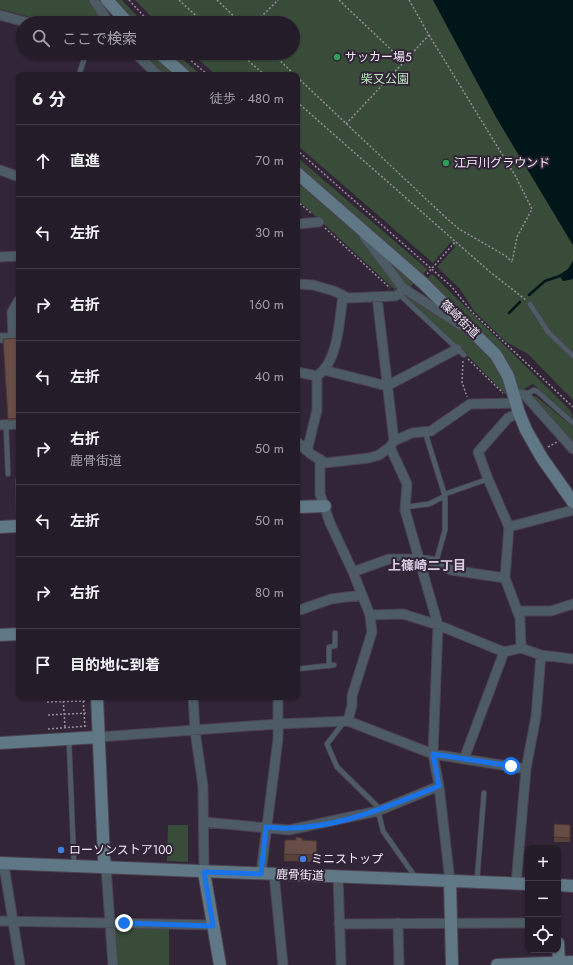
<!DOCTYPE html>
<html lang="ja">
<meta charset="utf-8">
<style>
body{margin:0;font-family:Jost,"Noto Sans JP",sans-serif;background:#312935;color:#f1f3f6}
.controls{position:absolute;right:12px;bottom:12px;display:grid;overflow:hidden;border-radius:8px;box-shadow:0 1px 3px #0004}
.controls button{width:36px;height:36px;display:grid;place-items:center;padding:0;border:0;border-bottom:1px solid #423a46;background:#251c29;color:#f1f3f6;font:20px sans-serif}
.stop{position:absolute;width:12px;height:12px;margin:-9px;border:3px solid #1a73e8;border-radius:50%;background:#fff}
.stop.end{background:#1a73e8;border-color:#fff;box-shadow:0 1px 4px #0008}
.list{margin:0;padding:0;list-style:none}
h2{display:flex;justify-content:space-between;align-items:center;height:52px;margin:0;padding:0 16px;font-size:17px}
h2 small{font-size:13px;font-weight:400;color:#a3a1a8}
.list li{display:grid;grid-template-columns:26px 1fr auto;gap:12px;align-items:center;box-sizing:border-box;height:72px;padding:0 16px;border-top:1px solid #423a46}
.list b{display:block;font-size:15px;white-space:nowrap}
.list p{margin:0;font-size:13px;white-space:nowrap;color:#a3a1a8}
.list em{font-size:13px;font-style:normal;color:#a3a1a8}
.icon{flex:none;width:22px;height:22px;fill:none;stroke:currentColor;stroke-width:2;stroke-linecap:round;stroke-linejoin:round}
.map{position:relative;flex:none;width:573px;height:965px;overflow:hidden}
.search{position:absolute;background:#251c29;box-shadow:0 1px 3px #0004;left:16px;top:16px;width:284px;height:44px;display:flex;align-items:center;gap:10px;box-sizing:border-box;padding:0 14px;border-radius:22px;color:#a3a1a8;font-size:15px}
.panel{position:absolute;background:#251c29;box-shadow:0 1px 3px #0004;left:16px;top:72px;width:284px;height:628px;border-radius:8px}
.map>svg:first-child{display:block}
</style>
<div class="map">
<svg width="573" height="965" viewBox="0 0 573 965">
<rect width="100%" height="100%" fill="#312537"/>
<path fill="#384c39" d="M0,0H89L104,23H52L0,9Z
M113,0H122L144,23H135Z
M135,0H433L496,117L573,245V261L563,281L573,279V400L528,354L506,342L474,311L460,289L437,267L455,247L451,242L433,263L297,145V75H216L191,53H293V23H158Z
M139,53H154L178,75H163Z
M166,53H176L201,75H191Z
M297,157L427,269L422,276L297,166Z
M297,178L346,220L369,246L397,287L395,290L297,199Z
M372,243L415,282L409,289Z
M432,274L571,411L573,419L533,384L522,390L518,389L509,366L427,279Z
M403,296H409C439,314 492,342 504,376C506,383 507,391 508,397L471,359Z
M532,396L537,397L573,427V444Z
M168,825H188V862L167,861Z
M121,925L169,927V965H116L115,930Z"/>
<path fill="#011619" d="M433,0H573V245L496,117Z
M573,261V279L563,281L559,275L568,269Z"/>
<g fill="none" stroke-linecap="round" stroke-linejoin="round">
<path stroke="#011619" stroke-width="2.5" d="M529,295L545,281L563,275
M509,313L520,302"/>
<defs>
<path id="lane" d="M79,75L86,53
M399,294L464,355
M530,304L548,332L573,356
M525,395L534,390L538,392L573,423
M6,425L8,474
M425,432L445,496V530L436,562
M18,480L19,524
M445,494L488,479
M405,507L429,504L445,496
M329,666V647L335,646V633
M297,669L334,665
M344,722L327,744L337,767L377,806L383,831L416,878
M69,740L74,865
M477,880L484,793"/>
<path id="street" d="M94,0L109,23
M0,15L29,23
M135,53L158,75
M0,170L19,177
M297,224L319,222
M364,236L403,288L462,326
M0,257L19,256
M297,284L313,285L334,291L348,298L395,296L399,294L403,288
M377,297L394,441
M0,338H19
M13,338L12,312L19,300
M324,370L387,386L457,349
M297,372L317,376C339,361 339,320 343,296
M514,394L525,395L573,449
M519,413L508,418L478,452L488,479L509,527L505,578L520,618L521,648
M0,425L19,424
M297,442L311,454L325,463L369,458L379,455L390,447L394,441L412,433L431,431L470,404L516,403
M390,447L407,484L405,510L438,625L433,754L439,786L450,881
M307,451L317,410V376
M320,459V494L330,523L353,572L370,615L372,632L352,696V705L348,721
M509,527L573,510
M353,572L389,559H419L436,562L451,570L505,578
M297,611L331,599L362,595
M517,611H551L573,604
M370,615L403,614L438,625L504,652
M193,697L195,731L203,786L204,872
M99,737L278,724L348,721L433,754L464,759L504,652L521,648L541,655L573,659
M464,759L526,769
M204,822L289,830L378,811L439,786
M0,864L5,872L20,965
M106,867L113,965
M261,873L278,739V697
M274,874L283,965
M338,876L341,965
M516,884L526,769L536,716L541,655
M0,921L213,925
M398,923L399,965
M339,924L528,923"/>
<path id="secondary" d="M107,0L128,23
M159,53L184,75
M297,173L423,283L496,355L508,376L519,413L526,430L542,458L573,502
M297,507L325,506
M0,527L19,526
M0,635L19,634
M97,697L104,859L106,867
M0,743L99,737
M0,863L528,884
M204,872L220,965
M450,881L452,965
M558,885L573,886
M558,943L559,965
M497,965L573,962"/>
</defs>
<use href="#lane" stroke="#4c4152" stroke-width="6"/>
<use href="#street" stroke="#4c4152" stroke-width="11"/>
<use href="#secondary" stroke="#4c4152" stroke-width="14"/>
<path stroke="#978d9c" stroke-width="1.5" stroke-dasharray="2 2" stroke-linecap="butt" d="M129,0L150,23
M179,0L204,23
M217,0L241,23
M339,0L404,62
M255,23L278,0
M429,35L516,177L532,209L517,237L512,262
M182,53L208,75
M239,53L265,75
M272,53L295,75
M297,77L444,216L459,229L506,256L512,262
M297,102L490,272L526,300
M346,124L429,35L409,0
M297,150L452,287L472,312L573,407
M297,201L312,214
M325,228L390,288
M427,274L455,242
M468,359L503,393
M463,361L462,382L467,397
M548,447L557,442
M63,697L65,727
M83,697L85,727
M47,702L87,701
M48,715L88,713
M48,729L88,726"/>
<use href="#lane" stroke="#4d5c64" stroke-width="4.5"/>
<use href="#street" stroke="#4d5c64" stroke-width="9"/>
<use href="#secondary" stroke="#607885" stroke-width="12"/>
</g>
<path fill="#59423b" d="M19,338V420L8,421L3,339Z
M554,824L570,825V842H554Z
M285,840L317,841L316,862L284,861Z"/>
<path fill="#674d45" stroke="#483630" d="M19,338V418L8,419L3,339Z
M554,824L570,825V838L554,837Z
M296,837L302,838V840L317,841L316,855L284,854L285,840H296Z"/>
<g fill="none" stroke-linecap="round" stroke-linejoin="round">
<path stroke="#1a73e8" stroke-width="5" d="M124,923L213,926L204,872L261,874L266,827C326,834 385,808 439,786L433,754L511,766"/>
</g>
<g fill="#2e9e5b" stroke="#312537" stroke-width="1.5">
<circle cx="337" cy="57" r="4"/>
<circle cx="446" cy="163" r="4"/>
</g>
<g fill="#3f7fe0" stroke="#312537" stroke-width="1.5">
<circle cx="61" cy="850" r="4"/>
<circle cx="303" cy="859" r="4"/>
</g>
<g text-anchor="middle" stroke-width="4" stroke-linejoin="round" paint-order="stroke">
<g font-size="12" fill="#f3ecf8" stroke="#312537" text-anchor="start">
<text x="345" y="61">サッカー場５</text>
<text x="454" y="167">江戸川グラウンド</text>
<text x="69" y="854">ローソンストア100</text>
<text x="311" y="863">ミニストップ</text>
</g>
<g font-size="12" fill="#baeabc" stroke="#312537">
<text x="385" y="83">柴又公園</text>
</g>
<g font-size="12" fill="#f3ecf8" stroke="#312537">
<text transform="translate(460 319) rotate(44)" y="4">篠崎街道</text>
<text transform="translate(300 875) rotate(2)" y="4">鹿骨街道</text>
</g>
<g font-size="13" font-weight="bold" fill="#decfe7" stroke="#312537">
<text x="427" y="570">上篠崎二丁目</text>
</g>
</g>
</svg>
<div class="controls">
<button>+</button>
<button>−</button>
<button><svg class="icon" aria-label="locate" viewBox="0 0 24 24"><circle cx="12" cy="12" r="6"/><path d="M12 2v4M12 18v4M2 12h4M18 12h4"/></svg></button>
</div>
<div class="stop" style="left:511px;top:766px"></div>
<div class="stop end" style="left:124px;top:923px"></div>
<div class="search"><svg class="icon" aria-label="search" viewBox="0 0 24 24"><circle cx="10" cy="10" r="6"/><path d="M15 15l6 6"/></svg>ここで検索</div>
<section class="panel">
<h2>6 分<small>徒歩 · 480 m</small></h2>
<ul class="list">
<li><svg class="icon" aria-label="ahead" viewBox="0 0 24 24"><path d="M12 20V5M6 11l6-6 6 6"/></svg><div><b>直進</b></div><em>70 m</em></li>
<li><svg class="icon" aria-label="left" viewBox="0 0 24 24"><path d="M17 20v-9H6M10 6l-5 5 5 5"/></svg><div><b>左折</b></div><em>30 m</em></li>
<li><svg class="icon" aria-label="right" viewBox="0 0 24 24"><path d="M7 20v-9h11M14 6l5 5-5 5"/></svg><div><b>右折</b></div><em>160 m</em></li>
<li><svg class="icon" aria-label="left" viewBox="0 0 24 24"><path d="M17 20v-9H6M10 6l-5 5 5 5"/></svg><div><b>左折</b></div><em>40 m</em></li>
<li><svg class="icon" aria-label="right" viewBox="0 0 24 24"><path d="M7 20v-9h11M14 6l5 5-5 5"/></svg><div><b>右折</b><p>鹿骨街道</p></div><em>50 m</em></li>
<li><svg class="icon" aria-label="left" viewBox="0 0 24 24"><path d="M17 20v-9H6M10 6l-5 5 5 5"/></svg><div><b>左折</b></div><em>50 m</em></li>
<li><svg class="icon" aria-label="right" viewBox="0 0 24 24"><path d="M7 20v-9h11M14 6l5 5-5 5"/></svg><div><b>右折</b></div><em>80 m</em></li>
<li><svg class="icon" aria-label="arrive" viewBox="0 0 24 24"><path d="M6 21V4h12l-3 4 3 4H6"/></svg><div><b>目的地に到着</b></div></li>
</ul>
</section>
</div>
